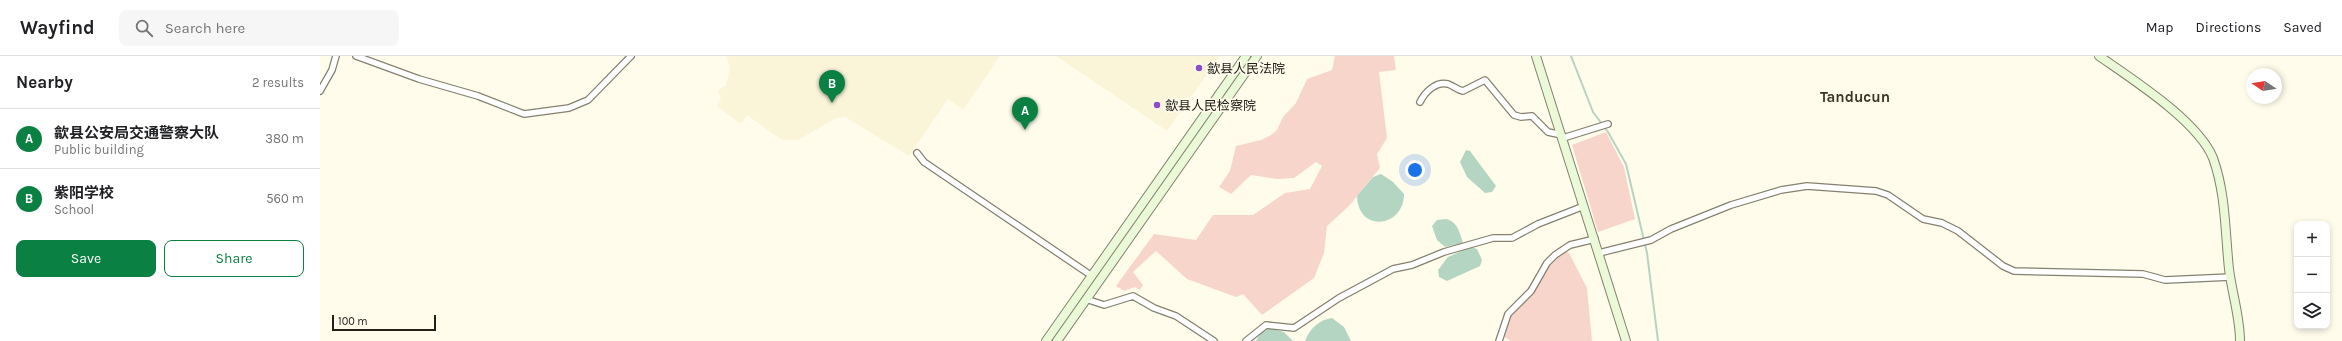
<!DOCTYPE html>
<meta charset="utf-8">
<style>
body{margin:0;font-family:Karla,"Noto Sans SC",sans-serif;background:#f6f6f6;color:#202124}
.controls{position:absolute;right:12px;bottom:12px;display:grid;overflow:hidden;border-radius:8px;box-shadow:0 2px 6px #0003}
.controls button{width:36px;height:36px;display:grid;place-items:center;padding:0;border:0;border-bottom:1px solid #e0e0e0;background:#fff;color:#202124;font:20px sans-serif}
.compass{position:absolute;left:1926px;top:12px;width:36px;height:36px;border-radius:50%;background:#fff;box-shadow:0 2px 6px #0003;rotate:282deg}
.scale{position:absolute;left:12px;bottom:10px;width:104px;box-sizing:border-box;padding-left:4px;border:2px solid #23211a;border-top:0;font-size:11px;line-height:14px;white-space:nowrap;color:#23211a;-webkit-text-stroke:3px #fffcec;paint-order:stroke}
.you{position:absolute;left:1095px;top:114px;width:14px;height:14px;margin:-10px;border:3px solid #fff;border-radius:50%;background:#1a73e8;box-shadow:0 0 0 6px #1a73e833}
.badge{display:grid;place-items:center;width:26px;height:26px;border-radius:50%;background:#0b8043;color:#fff;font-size:13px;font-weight:700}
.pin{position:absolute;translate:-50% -33px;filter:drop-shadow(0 1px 2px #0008)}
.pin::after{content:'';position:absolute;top:21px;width:14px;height:12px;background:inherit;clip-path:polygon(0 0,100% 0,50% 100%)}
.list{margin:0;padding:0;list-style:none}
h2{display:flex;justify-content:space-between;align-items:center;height:52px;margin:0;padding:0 16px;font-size:17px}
h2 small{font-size:13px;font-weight:400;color:#757577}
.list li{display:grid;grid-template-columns:26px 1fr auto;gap:12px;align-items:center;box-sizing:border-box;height:60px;padding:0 16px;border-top:1px solid #e0e0e0}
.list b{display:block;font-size:15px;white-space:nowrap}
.list p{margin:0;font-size:13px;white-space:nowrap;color:#757577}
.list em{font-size:13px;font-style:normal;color:#757577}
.actions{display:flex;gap:8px;padding:12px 16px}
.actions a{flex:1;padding:9px 0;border:1px solid #0b8043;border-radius:8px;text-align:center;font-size:14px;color:#0b8043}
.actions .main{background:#0b8043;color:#fff}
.icon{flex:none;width:22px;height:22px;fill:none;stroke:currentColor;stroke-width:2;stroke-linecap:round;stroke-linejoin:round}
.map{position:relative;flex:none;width:2022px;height:285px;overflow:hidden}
header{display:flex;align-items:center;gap:24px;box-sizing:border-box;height:56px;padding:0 20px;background:#fff;border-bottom:1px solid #e0e0e0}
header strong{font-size:19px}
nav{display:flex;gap:22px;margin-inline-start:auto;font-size:14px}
.search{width:280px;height:36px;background:#f6f6f6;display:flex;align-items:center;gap:10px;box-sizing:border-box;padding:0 14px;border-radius:8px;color:#757577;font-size:15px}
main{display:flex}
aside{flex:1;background:#fff}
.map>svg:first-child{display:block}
</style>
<header>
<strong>Wayfind</strong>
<div class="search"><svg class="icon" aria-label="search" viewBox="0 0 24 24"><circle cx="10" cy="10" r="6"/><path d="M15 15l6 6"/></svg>Search here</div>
<nav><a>Map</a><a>Directions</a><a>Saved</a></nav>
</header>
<main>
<aside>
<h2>Nearby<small>2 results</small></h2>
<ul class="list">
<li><span class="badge">A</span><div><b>歙县公安局交通警察大队</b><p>Public building</p></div><em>380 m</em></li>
<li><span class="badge">B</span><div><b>紫阳学校</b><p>School</p></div><em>560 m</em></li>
</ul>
<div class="actions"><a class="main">Save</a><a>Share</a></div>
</aside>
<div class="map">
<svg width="2022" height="285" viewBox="0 0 2022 285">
<rect width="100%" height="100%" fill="#fffcec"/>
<path fill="#faf4d9" d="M406,0H680L643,54L628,43L589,100L525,61L517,62L478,84H462L427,59L421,68L397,50L401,44L398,34L406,30L410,11Z
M736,0H900L847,75Z"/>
<path fill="#f8d5cb" d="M1015,0H1074L1076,14L1059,16L1067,82L1057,98L1060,112L1029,150L1007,170L1004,197L994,222L942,259L923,238L916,241L867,223L836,195L813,216L823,229L820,234L815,231L804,235L796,230L834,178L876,184L893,159H933L965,137L990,133L1002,110L996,106L974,122L957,123L931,119L911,138L899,131L910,115L916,90L941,84L951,79L957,74L963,61L976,47L987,23L1012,14Z
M1286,76L1304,111L1315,163L1278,176L1252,89Z
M1244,194L1249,197L1267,232L1272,285H1191L1184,281C1188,251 1221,212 1244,194Z"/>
<path fill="#b4d5c2" d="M1146,94L1150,95L1176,130L1172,136L1165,137L1147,121L1140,106Z
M1061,118L1073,126L1084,138C1084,172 1038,177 1037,140L1053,121Z
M1126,163C1137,165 1140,177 1143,187L1125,191L1117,184L1112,170L1117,164Z
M1151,191L1157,193L1162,204L1160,210L1127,225L1119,221L1118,214L1128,201Z
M1012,262L1024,271L1031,285H985C990,272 999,264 1012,262Z
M948,272L964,276L973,285H936L941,276Z"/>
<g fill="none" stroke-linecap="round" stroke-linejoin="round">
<path stroke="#b4d5c2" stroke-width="2" d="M1251,0L1273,56L1288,76L1306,108L1327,197L1338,285"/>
<defs>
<path id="street" d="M36,0L99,23L158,40L204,58L249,52L268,44L311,0
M0,35L12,14L16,0
M1100,46C1105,36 1116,25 1128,28C1134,30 1137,34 1143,35L1165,24L1194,59L1201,61L1212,60L1228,76L1242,79
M1243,82L1288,68
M597,97L604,106L772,220
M1279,197L1331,184L1351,173L1411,149L1461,134L1487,130L1556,135L1568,139L1603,163L1622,167L1638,175L1683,210L1694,215L1823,218L1845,224L1911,221
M766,243L784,249L813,240L834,252L856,260L894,285
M926,285L946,269L974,272L1019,242L1073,213L1092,209L1124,196L1173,182H1192L1218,168L1264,150
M1179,285L1188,258L1211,235L1227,207L1235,199L1250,189L1275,183"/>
<path id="secondary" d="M1216,0L1306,285
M1779,0C1812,23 1878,65 1893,102C1906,138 1905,176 1909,213C1912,237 1920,261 1920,285
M726,285L926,0
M737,285L937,0"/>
</defs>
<use href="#street" stroke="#85816f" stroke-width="8"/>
<use href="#secondary" stroke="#85816f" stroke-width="10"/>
<use href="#street" stroke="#fff" stroke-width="5.5"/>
<use href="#secondary" stroke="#eaf9d7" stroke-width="8"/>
</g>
<g fill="#8b4ec4" stroke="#fffcec" stroke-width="1.5">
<circle cx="879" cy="12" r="4"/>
<circle cx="837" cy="49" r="4"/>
</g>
<g text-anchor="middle" stroke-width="3.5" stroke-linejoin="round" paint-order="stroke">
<g font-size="13" fill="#23211a" stroke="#fffcec" text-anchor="start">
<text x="887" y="17">歙县人民法院</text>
<text x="845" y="54">歙县人民检察院</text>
</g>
<g font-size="15" font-weight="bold" fill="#393626" stroke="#fffcec">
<text x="1535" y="46">Tanducun</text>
</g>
</g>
</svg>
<div class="controls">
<button>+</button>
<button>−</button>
<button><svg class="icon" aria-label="layers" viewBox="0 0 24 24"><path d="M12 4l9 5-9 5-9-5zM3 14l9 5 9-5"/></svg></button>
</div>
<svg class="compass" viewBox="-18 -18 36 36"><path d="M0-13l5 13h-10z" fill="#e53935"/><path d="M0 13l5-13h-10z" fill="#757577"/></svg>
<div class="scale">100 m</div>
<div class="you"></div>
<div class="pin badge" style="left:705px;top:74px">A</div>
<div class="pin badge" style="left:512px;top:47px">B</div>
</div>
</main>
